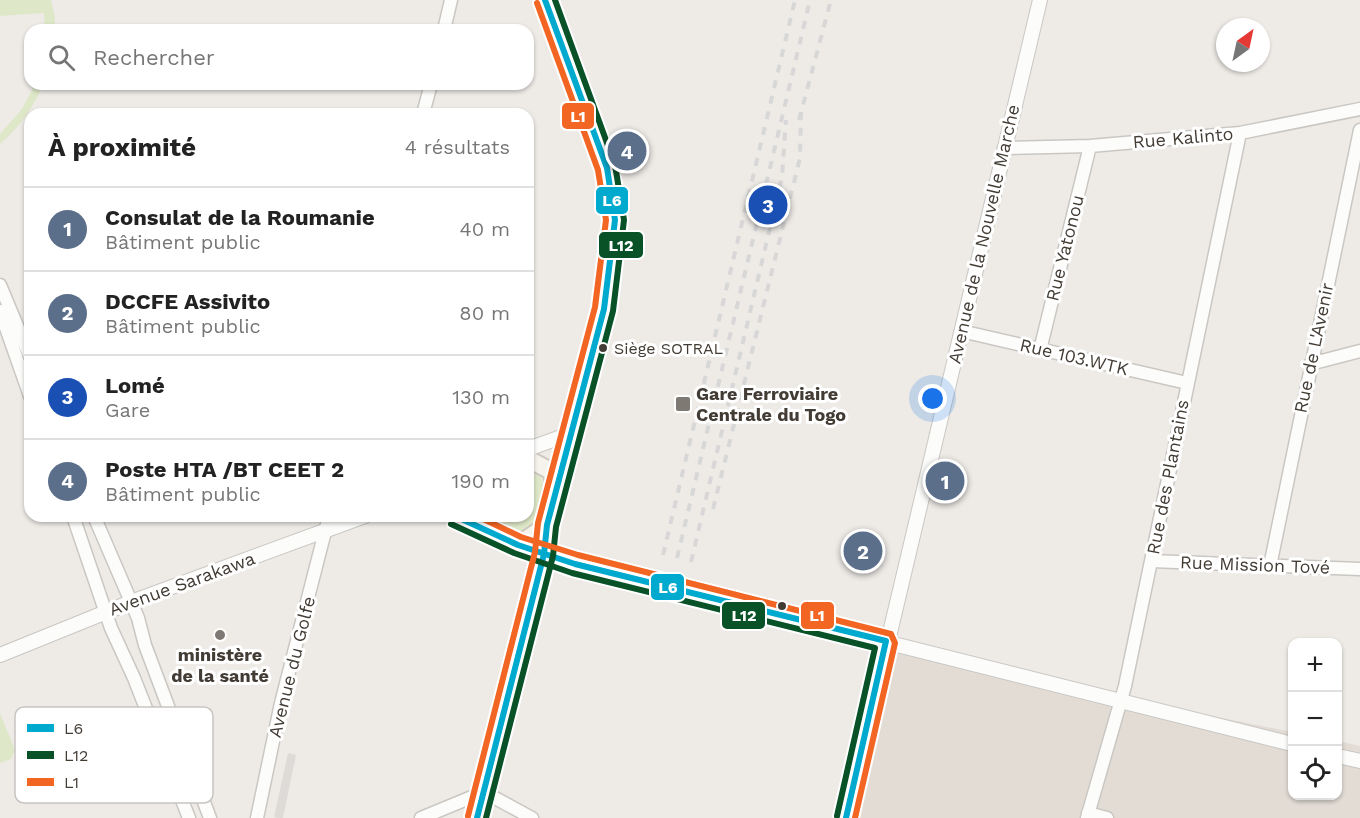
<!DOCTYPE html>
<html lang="fr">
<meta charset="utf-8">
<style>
body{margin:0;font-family:"Work Sans",sans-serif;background:#f2f2f2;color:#222}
.controls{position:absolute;right:18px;bottom:18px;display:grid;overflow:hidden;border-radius:12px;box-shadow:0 2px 4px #0004}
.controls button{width:54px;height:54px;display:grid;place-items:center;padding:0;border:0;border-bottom:2px solid #e0e0e0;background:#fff;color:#222;font:30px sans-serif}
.compass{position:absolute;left:1216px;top:18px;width:54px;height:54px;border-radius:50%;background:#fff;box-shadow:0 2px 4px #0004;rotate:33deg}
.you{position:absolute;left:933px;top:399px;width:21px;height:21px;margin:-15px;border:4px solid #fff;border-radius:50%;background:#1a73e8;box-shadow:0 0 0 9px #1a73e833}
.badge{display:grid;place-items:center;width:39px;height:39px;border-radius:50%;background:#7f7973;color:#fff;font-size:20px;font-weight:700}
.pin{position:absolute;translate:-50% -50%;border:3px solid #fff;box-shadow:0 2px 6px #0006}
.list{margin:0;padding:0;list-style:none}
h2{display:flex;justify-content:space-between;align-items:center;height:78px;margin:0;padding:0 24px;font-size:26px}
h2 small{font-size:20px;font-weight:400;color:#767676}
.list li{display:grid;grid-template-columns:39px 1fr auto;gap:18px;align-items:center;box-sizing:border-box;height:84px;padding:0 24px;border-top:2px solid #e0e0e0}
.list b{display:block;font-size:22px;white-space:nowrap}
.list p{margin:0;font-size:20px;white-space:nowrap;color:#767676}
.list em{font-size:20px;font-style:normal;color:#767676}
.icon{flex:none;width:33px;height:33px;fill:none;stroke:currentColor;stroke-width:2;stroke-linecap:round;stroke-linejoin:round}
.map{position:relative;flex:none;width:1360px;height:818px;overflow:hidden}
.search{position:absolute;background:#fff;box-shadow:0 2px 4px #0004;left:24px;top:24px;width:510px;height:66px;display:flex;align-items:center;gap:15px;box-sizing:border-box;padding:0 21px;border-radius:18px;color:#767676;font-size:22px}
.panel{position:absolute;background:#fff;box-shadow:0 2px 4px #0004;left:24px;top:108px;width:510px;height:414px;border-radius:18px}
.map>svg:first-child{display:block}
</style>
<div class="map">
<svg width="1360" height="818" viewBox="0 0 1360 818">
<rect width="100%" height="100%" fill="#eeebe7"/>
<path fill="#e2dcd5" d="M896,652L1292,732V796H1338V741L1360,746V818H859Z"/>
<path fill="#dee7c8" d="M0,0H51L55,18L54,30H45L44,13L0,16Z
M35,84H43C34,107 19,128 0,144V134L22,109Z
M528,471L540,476L545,486L535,526L522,531L482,516H528Z
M0,713L15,750L11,759L0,763Z"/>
<path fill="#dddad8" d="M288,753L296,755L283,818H278L274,817Z"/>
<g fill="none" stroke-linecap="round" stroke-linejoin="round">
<defs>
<path id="minor" d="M444,30L451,0
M423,114L431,84
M1004,148L1090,146L1240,133L1360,109
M0,285L30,357
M0,311L30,396
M961,331L1187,383
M1040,350L1090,146
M1310,364L1360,351
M73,516L111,628L134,678L189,818
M94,516L138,618L145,645L210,818
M1151,561L1360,569
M1270,566L1360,130
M1088,813L1107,818
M257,818L281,703L329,516
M421,818L484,792L532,818
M1087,818L1125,686L1240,133"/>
<path id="tertiary" d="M528,449L572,433
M455,516L518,545L575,564L1292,744
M0,655L131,602L365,516
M1338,756L1360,761
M846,818L1040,0"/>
<path id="secondary" d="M528,459L551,471L556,490
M518,545L547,525
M477,818L544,554L547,525L604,309L615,220L607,168L545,0"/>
</defs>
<use href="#minor" stroke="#cac7c3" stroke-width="15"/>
<use href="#tertiary" stroke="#cac7c3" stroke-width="16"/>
<use href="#secondary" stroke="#cfc9c0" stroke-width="20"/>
<use href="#minor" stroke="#fcfcfb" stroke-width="12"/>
<use href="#tertiary" stroke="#fcfcfb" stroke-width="14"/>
<use href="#secondary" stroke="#f6f3ed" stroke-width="16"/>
<path stroke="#d8d7d7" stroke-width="4" stroke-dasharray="8 8" stroke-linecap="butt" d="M799,120L831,0
M713,509L800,158L801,112
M663,555L795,0
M677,558L810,0
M691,562L782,177L786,120"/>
<defs>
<path id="bus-1" d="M455,516L518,545L575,564L886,641
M477,818L544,554L547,525L604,309L615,220L607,168L545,0
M846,818L886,641"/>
<path id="bus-2" d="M451,524L514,553L572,573L875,648L837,816
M486,818L553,556L556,527L613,311L624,220L615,165L555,0"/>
<path id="bus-3" d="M477,516L521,537L578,555L891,634L895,643L855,818
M468,816L535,552L538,523L595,307L606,220L598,170L537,3"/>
</defs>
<use href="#bus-1" stroke="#fff" stroke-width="10"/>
<use href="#bus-2" stroke="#fff" stroke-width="10"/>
<use href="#bus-3" stroke="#fff" stroke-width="10"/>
<use href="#bus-1" stroke="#00a9ce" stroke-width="6"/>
<use href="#bus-2" stroke="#095228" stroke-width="6"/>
<use href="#bus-3" stroke="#f26522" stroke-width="6"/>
</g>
<g fill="#433c35" stroke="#fff" stroke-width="2">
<circle cx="603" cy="348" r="5"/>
<circle cx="782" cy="606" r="5"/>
</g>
<g fill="#7f7973" stroke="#fff" stroke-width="2">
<rect x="675" y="396" width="16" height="16" rx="3"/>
<circle cx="220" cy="635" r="6"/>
</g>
<g text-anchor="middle" stroke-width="6" stroke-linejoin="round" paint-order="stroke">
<g font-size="16" fill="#433c35" stroke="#fff" text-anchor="start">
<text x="614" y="354">Siège SOTRAL</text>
</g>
<g font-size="18" fill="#433c35" stroke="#fff">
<text transform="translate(1183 138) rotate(-5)" y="6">Rue Kalinto</text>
<text transform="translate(984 234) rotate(-77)" y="6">Avenue de la Nouvelle Marche</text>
<text transform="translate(1065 248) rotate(-76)" y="6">Rue Yatonou</text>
<text transform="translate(1314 348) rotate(-78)" y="6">Rue de L'Avenir</text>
<text transform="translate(1074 357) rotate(13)" y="6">Rue 103.WTK</text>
<text transform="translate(1168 477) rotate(-79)" y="6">Rue des Plantains</text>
<text transform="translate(1255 565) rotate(2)" y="6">Rue Mission Tové</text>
<text transform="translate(182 584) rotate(-20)" y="6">Avenue Sarakawa</text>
<text transform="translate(292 667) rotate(-76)" y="6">Avenue du Golfe</text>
</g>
<g font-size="18" font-weight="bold" fill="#433c35" stroke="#fff" text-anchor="start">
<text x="696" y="400">Gare Ferroviaire<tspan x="696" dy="21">Centrale du Togo</tspan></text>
<text x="220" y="661" text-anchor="middle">ministère<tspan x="220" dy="21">de la santé</tspan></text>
</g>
</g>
<rect x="15" y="707" width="198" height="96" rx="9" fill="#fff" stroke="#c7c4c2" stroke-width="1.5"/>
<rect x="27" y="724" width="27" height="8" fill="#00a9ce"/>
<rect x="27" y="751" width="27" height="8" fill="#095228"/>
<rect x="27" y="778" width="27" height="8" fill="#f26522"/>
<g font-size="16" fill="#433c35">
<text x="64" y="734">L6</text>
<text x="64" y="761">L12</text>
<text x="64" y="788">L1</text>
</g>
<g stroke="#fff" stroke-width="2">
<rect x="561" y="102" width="34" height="28" rx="6" fill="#f26522"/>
<rect x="595" y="186" width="34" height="29" rx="6" fill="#00a9ce"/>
<rect x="598" y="231" width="46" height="28" rx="6" fill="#095228"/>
<rect x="650" y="573" width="35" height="28" rx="6" fill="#00a9ce"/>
<rect x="800" y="601" width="35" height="29" rx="6" fill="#f26522"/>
<rect x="721" y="601" width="45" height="29" rx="6" fill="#095228"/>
</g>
<g font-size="16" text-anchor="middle" font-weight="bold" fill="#fff">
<text x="578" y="122">L1</text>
<text x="612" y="206">L6</text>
<text x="621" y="251">L12</text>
<text x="668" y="593">L6</text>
<text x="817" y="621">L1</text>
<text x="744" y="621">L12</text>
</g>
</svg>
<div class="controls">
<button>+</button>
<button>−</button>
<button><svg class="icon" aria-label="locate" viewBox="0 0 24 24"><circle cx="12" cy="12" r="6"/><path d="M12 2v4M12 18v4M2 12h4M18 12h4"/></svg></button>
</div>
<svg class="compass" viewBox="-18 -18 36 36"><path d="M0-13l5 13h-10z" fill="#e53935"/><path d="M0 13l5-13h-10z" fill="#767676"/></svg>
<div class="you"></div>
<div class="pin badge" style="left:945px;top:481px;background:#5c6f8a">1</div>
<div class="pin badge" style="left:863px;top:551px;background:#5c6f8a">2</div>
<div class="pin badge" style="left:768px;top:205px;background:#1a4fb4">3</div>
<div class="pin badge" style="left:627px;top:151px;background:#5c6f8a">4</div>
<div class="search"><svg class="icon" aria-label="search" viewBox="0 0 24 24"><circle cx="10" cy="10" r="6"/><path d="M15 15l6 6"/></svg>Rechercher</div>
<section class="panel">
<h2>À proximité<small>4 résultats</small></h2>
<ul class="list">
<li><span class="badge" style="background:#5c6f8a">1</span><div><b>Consulat de la Roumanie</b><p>Bâtiment public</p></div><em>40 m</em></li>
<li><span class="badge" style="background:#5c6f8a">2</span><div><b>DCCFE Assivito</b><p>Bâtiment public</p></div><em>80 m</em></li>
<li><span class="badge" style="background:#1a4fb4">3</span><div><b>Lomé</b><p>Gare</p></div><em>130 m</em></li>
<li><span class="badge" style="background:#5c6f8a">4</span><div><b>Poste HTA /BT CEET 2</b><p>Bâtiment public</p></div><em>190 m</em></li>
</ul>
</section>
</div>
